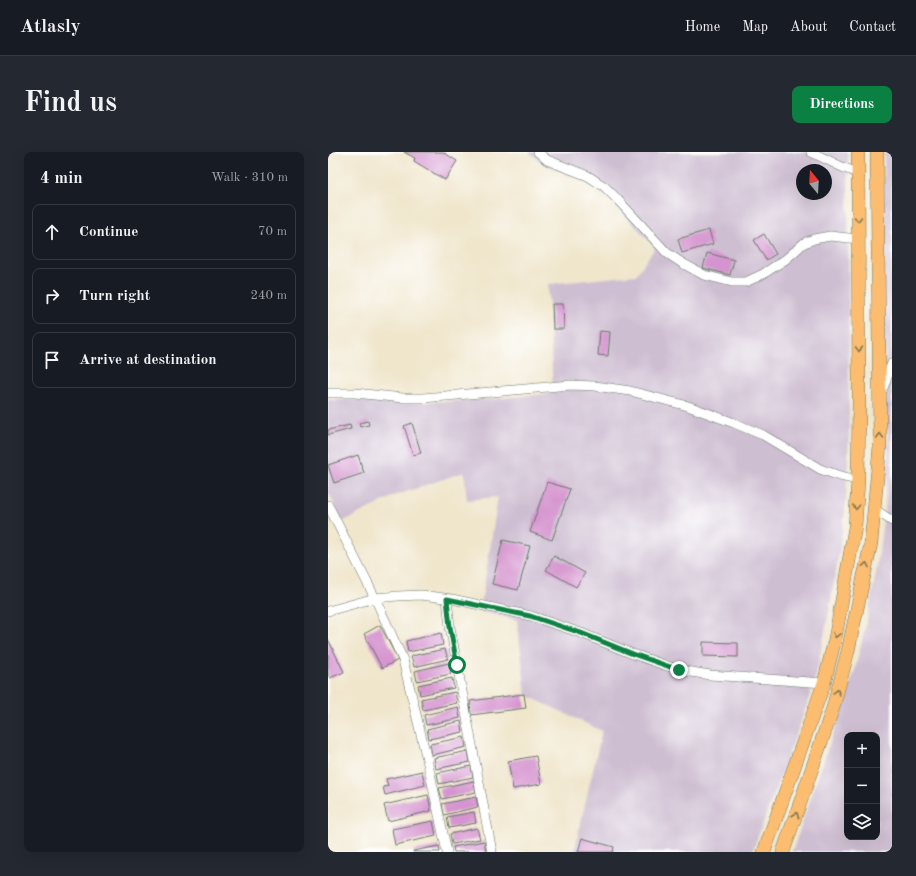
<!DOCTYPE html>
<meta charset="utf-8">
<style>
body{margin:0;font-family:"Old Standard TT",serif;background:#242831;color:#f1f3f6}
.controls{position:absolute;right:12px;bottom:12px;display:grid;overflow:hidden;border-radius:8px;box-shadow:0 4px 16px #0002}
.controls button{width:36px;height:36px;display:grid;place-items:center;padding:0;border:0;border-bottom:1px solid #363941;background:#171b24;color:#f1f3f6;font:20px sans-serif}
.compass{position:absolute;left:468px;top:12px;width:36px;height:36px;border-radius:50%;background:#171b24;box-shadow:0 4px 16px #0002;rotate:342deg}
.stop{position:absolute;width:12px;height:12px;margin:-9px;border:3px solid #0b8043;border-radius:50%;background:#fff}
.stop.end{background:#0b8043;border-color:#fff;box-shadow:0 1px 4px #0008}
.list{margin:0;padding:0;list-style:none}
h2{display:flex;justify-content:space-between;align-items:center;height:52px;margin:0;padding:0 16px;font-size:17px}
h2 small{font-size:13px;font-weight:400;color:#9ea1a6}
.list li{display:grid;grid-template-columns:26px 1fr auto;gap:12px;align-items:center;box-sizing:border-box;height:56px;margin:0 8px 8px;padding:0 8px;border:1px solid #363941;border-radius:8px}
.list b{display:block;font-size:15px;white-space:nowrap}
.list em{font-size:13px;font-style:normal;color:#9ea1a6}
.icon{flex:none;width:22px;height:22px;fill:none;stroke:currentColor;stroke-width:2;stroke-linecap:round;stroke-linejoin:round}
.map{position:relative;flex:none;width:564px;height:700px;overflow:hidden;border-radius:8px}
header{display:flex;align-items:center;gap:24px;box-sizing:border-box;height:56px;padding:0 20px;background:#171b24;border-bottom:1px solid #363941}
header strong{font-size:19px}
nav{display:flex;gap:22px;margin-inline-start:auto;font-size:14px}
.intro{display:flex;align-items:center;justify-content:space-between;box-sizing:border-box;height:96px;padding:0 24px}
h1{margin:0;font-size:28px}
.button{padding:10px 18px;border-radius:8px;background:#0b8043;color:#fff;font-size:14px;font-weight:700}
main{display:flex;gap:24px;padding:0 24px}
aside{flex:1;background:#171b24;border-radius:8px;box-shadow:0 4px 16px #0002}
.map>svg:first-child{display:block}
</style>
<header>
<strong>Atlasly</strong>
<nav><a>Home</a><a>Map</a><a>About</a><a>Contact</a></nav>
</header>
<div class="intro"><h1>Find us</h1><a class="button">Directions</a></div>
<main>
<aside>
<h2>4 min<small>Walk · 310 m</small></h2>
<ul class="list">
<li><svg class="icon" aria-label="ahead" viewBox="0 0 24 24"><path d="M12 20V5M6 11l6-6 6 6"/></svg><div><b>Continue</b></div><em>70 m</em></li>
<li><svg class="icon" aria-label="right" viewBox="0 0 24 24"><path d="M7 20v-9h11M14 6l5 5-5 5"/></svg><div><b>Turn right</b></div><em>240 m</em></li>
<li><svg class="icon" aria-label="arrive" viewBox="0 0 24 24"><path d="M6 21V4h12l-3 4 3 4H6"/></svg><div><b>Arrive at destination</b></div></li>
</ul>
</aside>
<div class="map">
<svg width="564" height="700" viewBox="0 0 564 700">
<rect width="100%" height="100%" fill="#fff"/>
<filter id="ink" filterUnits="userSpaceOnUse"><feTurbulence type="fractalNoise" baseFrequency=".025" numOctaves="2"/><feDisplacementMap in="SourceGraphic" scale="8" xChannelSelector="R" yChannelSelector="G"/><feConvolveMatrix kernelMatrix="1 2 1 2 8 2 1 2 1" color-interpolation-filters="sRGB"/></filter>
<filter id="wash" filterUnits="userSpaceOnUse"><feTurbulence type="fractalNoise" baseFrequency=".012" numOctaves="4" result="noise"/><feDisplacementMap in="SourceGraphic" scale="16" xChannelSelector="R" yChannelSelector="G"/><feGaussianBlur stdDeviation="0.9" result="paint"/><feColorMatrix in="noise" values="0 0 0 0 0 0 0 0 0 0 0 0 0 0 0 0 0 1.4 0 .05"/><feComposite in="paint" operator="in"/></filter>
<g filter="url(#wash)">
<rect width="100%" height="100%" fill="#f0e6cc"/>
<path fill="#cebed1" fill-rule="evenodd" d="M201,0H520L521,283L518,350L512,395L502,454L488,523L475,564L424,700H246L274,579L198,543L189,468L152,459L170,345L139,348L136,320L66,344L14,370L0,339V248L34,247L76,251L164,247L225,241L220,132L308,123L327,96L285,50L267,35L248,25L215,12ZM474,18H498V42H474Z
M556,0H564V700H464L526,521L539,468L549,415L557,353L560,305L556,169ZM519,583H549V685H519Z"/>
<g id="blocks">
<path fill="#d594cf" d="M76,0H115L129,9L117,28L86,9L87,6Z
M381,78L385,92L354,101L350,87Z
M436,82L448,102L438,108L426,88Z
M379,101L406,108L402,123L375,116Z
M224,152H235L236,177H225Z
M272,179L282,180L280,204L270,203Z
M40,269L41,273L32,275L31,271Z
M84,271L93,301L85,303L76,274Z
M22,273L23,277L0,283V278Z
M30,303L36,321L6,331L0,313Z
M219,330L242,337L224,388L202,380Z
M175,388L202,394L190,438L164,432Z
M226,404L257,421L248,435L218,418Z
M52,473L70,508L54,516L36,482Z
M113,481L115,493L80,500L78,489Z
M0,487L16,520L2,526L0,523Z
M375,490L410,491V505L375,504Z
M117,497L120,507L86,515L83,504Z
M121,511L123,522L89,529L87,519Z
M124,526L126,536L92,543L90,533Z
M127,540L129,551L95,558L93,547Z
M196,542L198,556L143,563L142,549Z
M130,555L132,566L98,573L96,563Z
M133,569L135,580L101,587L99,577Z
M136,585L138,595L104,603L102,592Z
M140,599L142,610L108,617L106,606Z
M208,604L213,632L185,637L180,609Z
M143,614L145,625L111,632L109,621Z
M94,619L97,633L57,643L55,635L60,634L58,627Z
M146,629L148,640L114,647L111,636Z
M100,643L103,659L60,669L56,653Z
M148,645L150,655L116,663L114,652Z
M146,660L148,671L121,676L119,665Z
M105,669L108,684L67,693L64,677Z
M149,676L152,687L124,692L122,682Z
M254,686L286,695L285,700H250Z
M156,689L158,700H126L125,695Z
M111,694L112,700H85V699Z"/>
</g>
</g>
<g filter="url(#ink)">
<use href="#blocks" fill-opacity="0" stroke="#687869" stroke-width="1"/>
<g fill="none" stroke-linecap="round" stroke-linejoin="round">
<defs>
<path id="minor" d="M210,0L219,8L260,24L277,35L289,47L339,101L354,111L376,123L404,130H418L435,122L458,107L476,91L486,87L502,84L530,87
M483,0L514,15L530,21
M554,239L564,211
M0,241H27L75,246H95L242,233L267,234L302,239L360,254L406,271L435,283L492,317L512,324L530,328
M0,353L47,446L75,508L100,612L119,700
M546,357L564,369
M119,447L122,475L164,700
M0,459L47,446L70,444L93,443L124,447L203,464L253,481L305,502L351,518L382,523L496,531"/>
<path id="highway" d="M436,700L496,531L507,487L527,375L530,328L531,252L530,0
M455,700L505,556L520,499L543,391L552,293L549,0"/>
</defs>
<use href="#minor" stroke="#687869" stroke-width="10"/>
<use href="#highway" stroke="#687869" stroke-width="14"/>
<use href="#minor" stroke="#fff" stroke-width="9"/>
<use href="#highway" stroke="#fcbd6f" stroke-width="13"/>
</g>
<defs><path id="oneway-chevron" d="M-2-3.5L2.5 0L-2 3.5" fill="none" stroke-width="1.6" stroke-linecap="round" stroke-linejoin="round"/></defs>
<g stroke="#82774f">
<use href="#oneway-chevron" transform="translate(530 67) rotate(90)"/>
<use href="#oneway-chevron" transform="translate(531 197) rotate(90)"/>
<use href="#oneway-chevron" transform="translate(552 284) rotate(-90)"/>
<use href="#oneway-chevron" transform="translate(528 355) rotate(93)"/>
<use href="#oneway-chevron" transform="translate(538 413) rotate(-79)"/>
<use href="#oneway-chevron" transform="translate(508 483) rotate(102)"/>
<use href="#oneway-chevron" transform="translate(509 540) rotate(-75)"/>
<use href="#oneway-chevron" transform="translate(468 663) rotate(-71)"/>
</g>
</g>
<g fill="none" stroke-linecap="round" stroke-linejoin="round" filter="url(#ink)">
<path stroke="#0b8043" stroke-width="5" d="M129,513L122,475L119,447L202,464L253,481L305,502L351,518"/>
</g>
</svg>
<div class="controls">
<button>+</button>
<button>−</button>
<button><svg class="icon" aria-label="layers" viewBox="0 0 24 24"><path d="M12 4l9 5-9 5-9-5zM3 14l9 5 9-5"/></svg></button>
</div>
<svg class="compass" viewBox="-18 -18 36 36"><path d="M0-13l5 13h-10z" fill="#e53935"/><path d="M0 13l5-13h-10z" fill="#9ea1a6"/></svg>
<div class="stop" style="left:129px;top:513px"></div>
<div class="stop end" style="left:351px;top:518px"></div>
</div>
</main>
